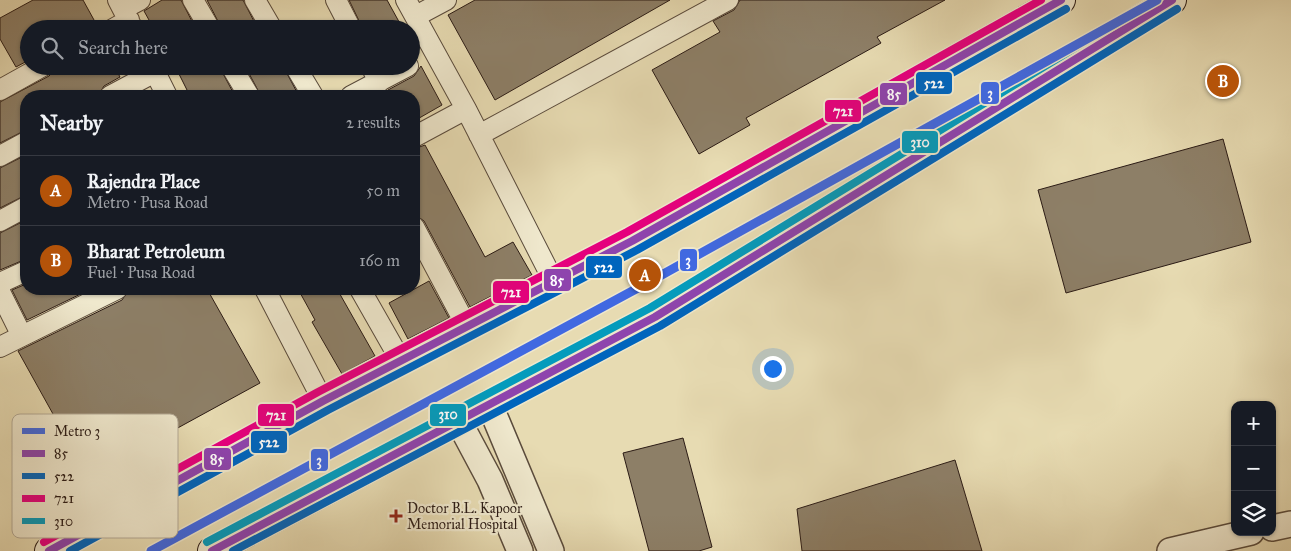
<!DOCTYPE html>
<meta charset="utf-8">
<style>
body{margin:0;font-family:"IM FELL Great Primer",serif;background:#242831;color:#f1f3f6}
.controls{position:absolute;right:15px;bottom:15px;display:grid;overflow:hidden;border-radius:10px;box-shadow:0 1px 4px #0004}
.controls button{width:45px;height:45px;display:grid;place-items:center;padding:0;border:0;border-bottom:1px solid #363941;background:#171b24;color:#f1f3f6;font:25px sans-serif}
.you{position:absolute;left:772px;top:368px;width:18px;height:18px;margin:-12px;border:4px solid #fff;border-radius:50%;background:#1a73e8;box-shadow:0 0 0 8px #1a73e833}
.badge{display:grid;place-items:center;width:32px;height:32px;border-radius:50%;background:#b45309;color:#fff;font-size:16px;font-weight:700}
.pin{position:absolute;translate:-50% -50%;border:2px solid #fff;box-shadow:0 1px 5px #0006}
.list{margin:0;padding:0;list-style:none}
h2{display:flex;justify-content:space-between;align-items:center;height:65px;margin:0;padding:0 20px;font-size:21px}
h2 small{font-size:16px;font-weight:400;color:#9ea1a6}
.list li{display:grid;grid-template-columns:32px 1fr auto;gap:15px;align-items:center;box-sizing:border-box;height:70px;padding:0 20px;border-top:1px solid #363941}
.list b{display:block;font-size:19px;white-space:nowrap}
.list p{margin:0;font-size:16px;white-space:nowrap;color:#9ea1a6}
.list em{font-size:16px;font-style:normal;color:#9ea1a6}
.icon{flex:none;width:28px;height:28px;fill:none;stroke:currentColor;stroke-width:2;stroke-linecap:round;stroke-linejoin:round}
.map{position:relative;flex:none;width:1291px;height:551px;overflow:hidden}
.search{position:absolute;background:#171b24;box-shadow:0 1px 4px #0004;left:20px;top:20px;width:400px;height:55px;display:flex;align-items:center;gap:12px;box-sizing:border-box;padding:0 18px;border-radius:28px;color:#9ea1a6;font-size:19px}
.panel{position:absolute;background:#171b24;box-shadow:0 1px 4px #0004;left:20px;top:90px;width:400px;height:205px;border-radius:20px}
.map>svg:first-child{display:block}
</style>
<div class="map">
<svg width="1291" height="551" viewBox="0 0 1291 551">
<rect width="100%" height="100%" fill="#e7dbb2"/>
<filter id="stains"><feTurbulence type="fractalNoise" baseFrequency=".004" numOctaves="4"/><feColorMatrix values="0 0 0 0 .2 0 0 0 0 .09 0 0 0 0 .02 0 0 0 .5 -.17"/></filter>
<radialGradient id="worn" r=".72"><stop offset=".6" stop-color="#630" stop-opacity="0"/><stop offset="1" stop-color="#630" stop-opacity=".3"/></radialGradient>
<path fill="#8d7f67" stroke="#2b1b15" d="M33,0H83L99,29H29V60L16,67L0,39V18Z
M162,0H181L196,29H154L144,11Z
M207,0H243L258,29H222Z
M349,0H387L403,29H363Z
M475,0H670L495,100L448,15Z
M740,0H945L877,37L881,43L746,118L750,125L699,154L652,70L720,32L713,21L734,10Z
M59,66H114L120,77L104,86L98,96H26V130L0,143V102L49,76Z
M175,66H219L235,96H190Z
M245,66H283L299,96H261Z
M421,66L442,105L414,121V96H391L388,90L414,76Z
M1223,139L1251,242L1066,293L1038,190Z
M425,145L485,257L513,242L532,275L470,307L424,221L414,214V149Z
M26,155V195L0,208V168Z
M26,220V259L0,270V233Z
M429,281L449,318L408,339L389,303Z
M26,284V289H91L27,320L12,290Z
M129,289H207L260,383L88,477L18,351L122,300Z
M298,289H337L375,356L342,374L312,322L315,320Z
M683,438L712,547L699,551H649L623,453Z
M955,460L982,551H802L797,509Z"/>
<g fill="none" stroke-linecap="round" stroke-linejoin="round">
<defs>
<path id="minor" d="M118,0L133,29
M193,0L210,29
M255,0L272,29
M336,0L351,29
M406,0L466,109L554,282
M123,9L140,0
M416,16L446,0
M113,29L129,20
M152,66L167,96
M231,66L249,96
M295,66L313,96
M371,66L379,82
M0,90L43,66
M110,96L155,72
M351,96L408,66
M479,135L728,0
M414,137L466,109
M0,156L26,142
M0,221L26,207
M414,227L467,327
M0,283L26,271
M265,289L323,401
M360,289L401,361
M0,292L22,336
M0,347L117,289"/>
<path id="tertiary" d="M489,403L551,551
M458,420L490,480L520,551
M1272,528L1291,524
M1170,551L1251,532"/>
<path id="secondary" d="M49,551L323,401L632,241L1061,0
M212,551L655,317L1172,0"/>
</defs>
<use href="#minor" stroke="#5a4b3c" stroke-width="22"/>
<use href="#tertiary" stroke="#5a4b3c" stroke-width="28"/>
<use href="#secondary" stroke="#2b1b15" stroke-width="30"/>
<use href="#minor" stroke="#efe8cd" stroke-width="20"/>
<use href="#tertiary" stroke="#efe8cd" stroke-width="25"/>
<use href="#secondary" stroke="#efe8cd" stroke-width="28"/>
<defs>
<path id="bus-1" d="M49,551L323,401L632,241L1061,0
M212,551L655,317L1172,0"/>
<path id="bus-2" d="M70,551L328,410L637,250L1066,9
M233,551L660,326L1177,9"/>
<path id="bus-3" d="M44,542L318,392L627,232L1041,0"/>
<path id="bus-4" d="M207,542L650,308L1153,0"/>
</defs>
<use href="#bus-1" stroke="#efe8cd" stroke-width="11"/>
<use href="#bus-2" stroke="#efe8cd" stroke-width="11"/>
<use href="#bus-3" stroke="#efe8cd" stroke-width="11"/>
<use href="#bus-4" stroke="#efe8cd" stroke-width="11"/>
<use href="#bus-1" stroke="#8e44ad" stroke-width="8"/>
<use href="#bus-2" stroke="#0065bd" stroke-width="8"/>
<use href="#bus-3" stroke="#e5007d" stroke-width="8"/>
<use href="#bus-4" stroke="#049bbc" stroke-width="8"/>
<defs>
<path id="metro-1" d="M151,551L649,282L1157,0"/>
</defs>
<use href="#metro-1" stroke="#efe8cd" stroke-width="12"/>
<use href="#metro-1" stroke="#4169e1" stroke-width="9"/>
</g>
<path fill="#8f2418" stroke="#efe8cd" stroke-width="2" d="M393.5 508.5h5v5h5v5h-5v5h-5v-5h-5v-5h5z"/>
<g text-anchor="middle" stroke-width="4.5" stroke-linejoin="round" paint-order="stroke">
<g font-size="14" fill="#2b1b15" stroke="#efe8cd" text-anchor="start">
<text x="407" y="513">Doctor B.L. Kapoor<tspan x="407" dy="16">Memorial Hospital</tspan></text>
</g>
</g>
<rect x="12" y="414" width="166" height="124" rx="8" fill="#efe8cd" stroke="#b4aa96" stroke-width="1"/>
<rect x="22" y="428" width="23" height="6" fill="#4169e1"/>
<rect x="22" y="450" width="23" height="7" fill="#8e44ad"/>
<rect x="22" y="473" width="23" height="6" fill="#0065bd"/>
<rect x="22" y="495" width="23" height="7" fill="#e5007d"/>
<rect x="22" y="518" width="23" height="6" fill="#049bbc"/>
<g font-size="14" fill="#2b1b15">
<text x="54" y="436">Metro 3</text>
<text x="54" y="458">85</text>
<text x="54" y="481">522</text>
<text x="54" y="503">721</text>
<text x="54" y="526">310</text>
</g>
<g stroke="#efe8cd" stroke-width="2">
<rect x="915" y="71" width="38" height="24" rx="5" fill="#0065bd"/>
<rect x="980" y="81" width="20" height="24" rx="5" fill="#4169e1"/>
<rect x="879" y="82" width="29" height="24" rx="5" fill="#8e44ad"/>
<rect x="824" y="99" width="38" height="24" rx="5" fill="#e5007d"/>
<rect x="901" y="130" width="38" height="24" rx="5" fill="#049bbc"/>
<rect x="679" y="248" width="19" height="24" rx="5" fill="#4169e1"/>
<rect x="585" y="255" width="38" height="24" rx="5" fill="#0065bd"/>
<rect x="543" y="268" width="29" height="24" rx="5" fill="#8e44ad"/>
<rect x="492" y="280" width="38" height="24" rx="5" fill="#e5007d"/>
<rect x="429" y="403" width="38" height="24" rx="5" fill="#049bbc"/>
<rect x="257" y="403" width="38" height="24" rx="5" fill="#e5007d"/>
<rect x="250" y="430" width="38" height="24" rx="5" fill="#0065bd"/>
<rect x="203" y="447" width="29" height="24" rx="5" fill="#8e44ad"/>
<rect x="310" y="448" width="19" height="24" rx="5" fill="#4169e1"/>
</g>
<g font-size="14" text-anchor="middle" font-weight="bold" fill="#fff">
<text x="934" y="88">522</text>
<text x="990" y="98">3</text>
<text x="894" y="99">85</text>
<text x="843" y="116">721</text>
<text x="920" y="147">310</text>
<text x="688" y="265">3</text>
<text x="604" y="272">522</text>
<text x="557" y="285">85</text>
<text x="511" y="297">721</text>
<text x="448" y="419">310</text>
<text x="276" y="420">721</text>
<text x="269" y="447">522</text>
<text x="217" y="464">85</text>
<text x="319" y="465">3</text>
</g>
<rect width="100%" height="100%" filter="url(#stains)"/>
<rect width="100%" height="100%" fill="url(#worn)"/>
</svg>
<div class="controls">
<button>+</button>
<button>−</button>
<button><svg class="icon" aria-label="layers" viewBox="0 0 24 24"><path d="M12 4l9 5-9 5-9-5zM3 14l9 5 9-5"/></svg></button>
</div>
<div class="you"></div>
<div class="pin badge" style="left:645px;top:275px">A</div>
<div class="pin badge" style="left:1223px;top:81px">B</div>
<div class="search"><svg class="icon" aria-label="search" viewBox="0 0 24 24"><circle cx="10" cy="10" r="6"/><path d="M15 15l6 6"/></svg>Search here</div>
<section class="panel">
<h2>Nearby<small>2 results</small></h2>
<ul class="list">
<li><span class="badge">A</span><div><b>Rajendra Place</b><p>Metro · Pusa Road</p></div><em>50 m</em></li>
<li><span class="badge">B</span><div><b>Bharat Petroleum</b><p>Fuel · Pusa Road</p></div><em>160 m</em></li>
</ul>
</section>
</div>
